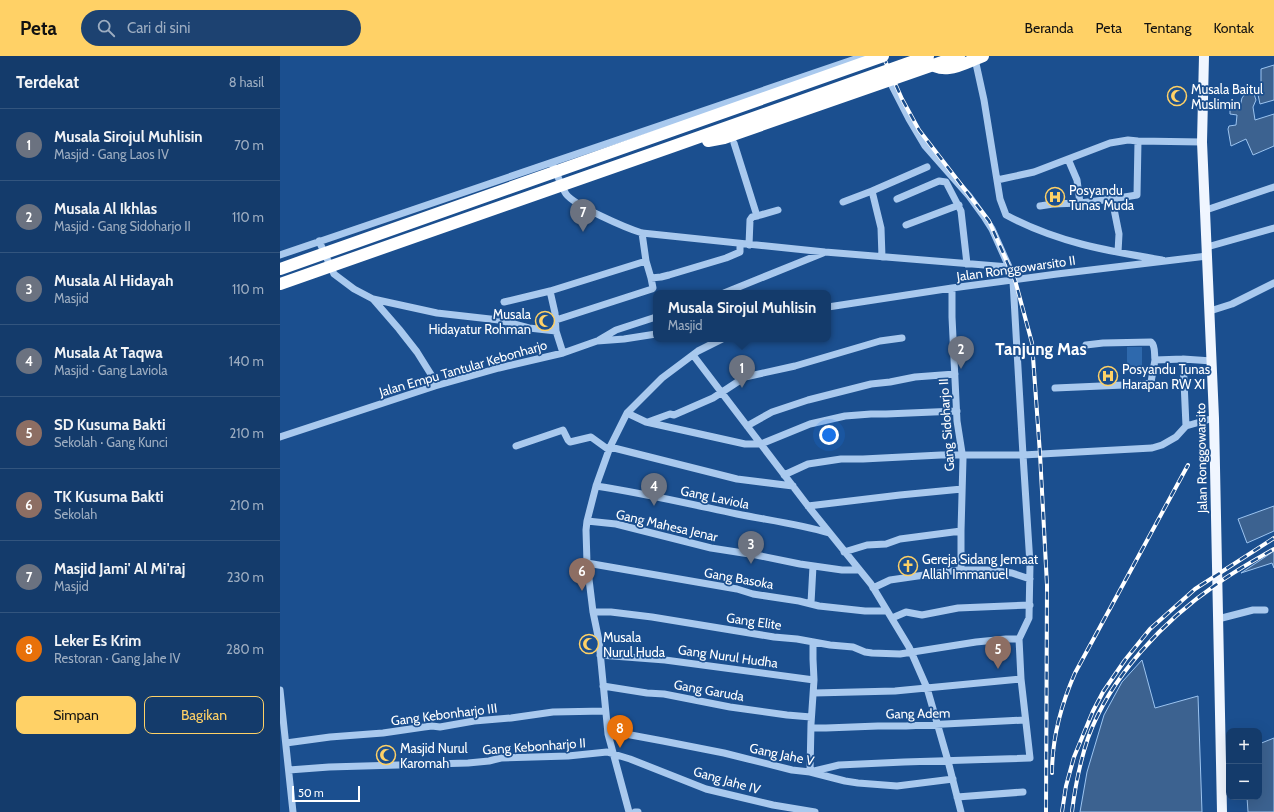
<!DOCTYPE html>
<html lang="id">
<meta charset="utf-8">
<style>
body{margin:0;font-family:Cabin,sans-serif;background:#1d4271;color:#f1f3f6}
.controls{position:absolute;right:12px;bottom:12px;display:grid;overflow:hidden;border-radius:8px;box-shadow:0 4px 16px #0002}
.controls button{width:36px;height:36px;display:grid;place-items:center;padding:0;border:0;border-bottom:1px solid #33557e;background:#143b6b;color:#f1f3f6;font:20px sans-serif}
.scale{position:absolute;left:12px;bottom:10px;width:68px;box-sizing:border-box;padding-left:4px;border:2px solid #fff;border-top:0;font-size:11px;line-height:14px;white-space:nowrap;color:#fff;-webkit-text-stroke:3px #1b4f8f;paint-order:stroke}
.you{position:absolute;left:549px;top:379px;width:14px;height:14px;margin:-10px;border:3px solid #fff;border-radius:50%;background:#1a73e8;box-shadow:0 0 0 6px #1a73e833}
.badge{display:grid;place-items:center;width:26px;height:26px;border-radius:50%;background:#ffd166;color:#fff;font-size:13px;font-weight:700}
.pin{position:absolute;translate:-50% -33px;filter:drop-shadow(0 1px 2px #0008)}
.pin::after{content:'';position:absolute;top:21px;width:14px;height:12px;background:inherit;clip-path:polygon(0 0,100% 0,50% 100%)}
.popup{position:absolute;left:373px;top:234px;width:178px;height:52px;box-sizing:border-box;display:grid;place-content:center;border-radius:8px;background:#143b6b;filter:drop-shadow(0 1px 3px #0005);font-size:13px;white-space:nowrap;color:#9dadc1}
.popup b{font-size:15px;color:#f1f3f6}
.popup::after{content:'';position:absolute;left:50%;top:100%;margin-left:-8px;border:8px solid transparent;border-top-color:#143b6b}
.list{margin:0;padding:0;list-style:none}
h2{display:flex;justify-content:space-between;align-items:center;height:52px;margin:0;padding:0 16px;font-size:17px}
h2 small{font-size:13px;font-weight:400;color:#9dadc1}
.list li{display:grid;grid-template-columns:26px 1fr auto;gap:12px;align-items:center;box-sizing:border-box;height:72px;padding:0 16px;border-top:1px solid #33557e}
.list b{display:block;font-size:15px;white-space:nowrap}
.list p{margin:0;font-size:13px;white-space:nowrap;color:#9dadc1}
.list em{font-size:13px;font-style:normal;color:#9dadc1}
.actions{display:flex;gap:8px;padding:12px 16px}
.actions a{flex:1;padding:9px 0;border:1px solid #ffd166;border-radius:8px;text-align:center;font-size:14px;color:#ffd166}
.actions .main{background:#ffd166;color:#111}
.icon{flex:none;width:22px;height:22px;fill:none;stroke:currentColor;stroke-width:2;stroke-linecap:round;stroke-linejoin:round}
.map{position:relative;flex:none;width:994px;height:756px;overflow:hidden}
header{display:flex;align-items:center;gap:24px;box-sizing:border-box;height:56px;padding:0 20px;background:#ffd166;color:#111}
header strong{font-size:19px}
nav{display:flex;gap:22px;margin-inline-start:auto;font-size:14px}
.search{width:280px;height:36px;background:#1d4271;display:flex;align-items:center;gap:10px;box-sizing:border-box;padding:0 14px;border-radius:22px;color:#9dadc1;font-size:15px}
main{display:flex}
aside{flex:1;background:#143b6b}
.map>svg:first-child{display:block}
</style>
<header>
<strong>Peta</strong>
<div class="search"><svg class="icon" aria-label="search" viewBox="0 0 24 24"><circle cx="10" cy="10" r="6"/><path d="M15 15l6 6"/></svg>Cari di sini</div>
<nav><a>Beranda</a><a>Peta</a><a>Tentang</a><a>Kontak</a></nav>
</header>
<main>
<aside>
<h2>Terdekat<small>8 hasil</small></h2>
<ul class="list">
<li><span class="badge" style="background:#6b7280">1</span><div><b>Musala Sirojul Muhlisin</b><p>Masjid · Gang Laos IV</p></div><em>70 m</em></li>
<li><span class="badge" style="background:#6b7280">2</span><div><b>Musala Al Ikhlas</b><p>Masjid · Gang Sidoharjo II</p></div><em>110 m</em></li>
<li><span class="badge" style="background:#6b7280">3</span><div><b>Musala Al Hidayah</b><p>Masjid</p></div><em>110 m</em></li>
<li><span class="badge" style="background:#6b7280">4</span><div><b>Musala At Taqwa</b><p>Masjid · Gang Laviola</p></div><em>140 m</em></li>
<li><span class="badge" style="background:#8d6e63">5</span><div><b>SD Kusuma Bakti</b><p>Sekolah · Gang Kunci</p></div><em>210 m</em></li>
<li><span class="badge" style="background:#8d6e63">6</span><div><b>TK Kusuma Bakti</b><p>Sekolah</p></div><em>210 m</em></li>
<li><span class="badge" style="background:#6b7280">7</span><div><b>Masjid Jami' Al Mi'raj</b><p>Masjid</p></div><em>230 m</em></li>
<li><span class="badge" style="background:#e8710a">8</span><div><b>Leker Es Krim</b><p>Restoran · Gang Jahe IV</p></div><em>280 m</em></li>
</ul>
<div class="actions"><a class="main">Simpan</a><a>Bagikan</a></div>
</aside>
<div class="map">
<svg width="994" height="756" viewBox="0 0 994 756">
<rect width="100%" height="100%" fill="#1b4f8f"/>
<path fill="#2e69ad" d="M847,291H862V310H847Z"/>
<path fill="#3c6290" stroke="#9cc4f0" d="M994,9V44L980,48L977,34L981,31V13Z
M967,35H973L976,44L973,51L975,64L994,58V90L973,99L966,83L951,90L948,73L949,70L956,69L957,59L950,58V53L960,51L962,42Z
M994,450V475L967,487L958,463Z
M994,495V512L992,507L961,517Z
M862,604L875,652L918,640L922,756H800L807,716L824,659L842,626Z
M994,682V756H968L967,741H979V688Z"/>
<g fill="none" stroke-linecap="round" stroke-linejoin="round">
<path stroke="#a9c9ee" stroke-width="7" d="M695,3L704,44L720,143L726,159C776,186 827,195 882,204
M609,24L629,63L645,90L689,140L705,162L712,173L729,211
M454,87L477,160L498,154
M788,103L797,124L800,147L832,143L839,178L838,196
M272,107C276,115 281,130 286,138C295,150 346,172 362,177L545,196L729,211L733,225L743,399L750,508L749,562L739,583L741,623L750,702L624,706L559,709L530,716L531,668L534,624
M717,124L754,116L830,87L848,84L858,85L922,86
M617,143L659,125L666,126L681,155L687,208
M832,143L857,139L858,85
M563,146L592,135
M760,150L773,148L800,147
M926,154L994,131
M626,169L679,149
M362,177L366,205L371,222L381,221L389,219L446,202L460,196V188
M39,185L54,218L74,233L93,243L119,273L137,296L152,320L155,330
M469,189L470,164L472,161L477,160
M927,191L994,172
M0,199L584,0
M602,201L601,172L592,135L647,111
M270,235L275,257L276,275L283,297
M444,237L543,197
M93,243L157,257L219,264L249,272L276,275
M224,246L270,235L366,205
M548,251L672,232L777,218L927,200
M930,255L952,248L994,227
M276,264L372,233L373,232L371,222
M319,284L336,274L376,261
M806,289L823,287L871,286C876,290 874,299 875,304L903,303L932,305
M413,299L528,450L591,528L629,591L647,632L668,705L681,756
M903,303L906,370
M775,332L867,328L871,326L875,304
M347,357L366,366L465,388H481L530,368L565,360L591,358H606L677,355
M368,366L390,358L394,359L433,342L465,321L515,310L600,285L622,282
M467,370L492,356L528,344L591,328L610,326L635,321L675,318
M0,381L155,330L219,312L283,297L317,285L344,283L376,278
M236,390L283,374L288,384L290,386L311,381L329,394
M330,391L457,423L513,430
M504,419L528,408L561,403H583L661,399H743L872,392L882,389L896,381L906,370L934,362
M316,430C363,437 410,448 457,458C487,464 519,468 549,477
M528,450L620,439L682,433
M307,465L336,468L431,492L476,499L520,508L562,514H579
M681,475V514
M564,496L587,489L606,488L620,483L681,475L683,403L677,365L672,261V232
M307,507L457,533L473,538L519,545L539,550L585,555H607
M593,532L610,524L679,514H707L732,517L750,523
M531,547L533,510
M313,556H331L372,561L494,581L517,583L550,589L573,591L585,596L592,597L620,598L696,586L726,583H739
M612,562L626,556L642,559L678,552L750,549
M938,563L973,554H985
M320,599L385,604L534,624L533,603V586
M323,630L367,637L384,638L450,651L507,659L531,661
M0,634L13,756
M534,637L615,635L741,623
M531,672H546L598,670H626L745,664
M328,678L340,677L383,685L444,697L512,714L530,716L565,725L578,727L617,730L673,723
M6,687L50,681L103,677L144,671L152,670L160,671L194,665L231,662L273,656L325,655
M9,714L49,711L188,707L209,705L221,702L288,700L327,696L350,703L426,733L493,749L535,756
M677,741L743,736
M349,756L328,678L319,585L313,556L307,507L306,474L307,465L316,430L330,391L347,357L382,322L418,295L442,283
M355,756H358"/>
<path stroke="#f0f6ff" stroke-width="10" d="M924,0L922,86L934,362L942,756"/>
<path stroke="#fff" stroke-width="12" d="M647,5C664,21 684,7 703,0"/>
<defs>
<path id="rail" d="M603,0L622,43L639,74L709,165L735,224L752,287L760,398L767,529L766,756
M772,717C772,682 781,649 795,617L908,409
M782,756L786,730L794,701L813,655L823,636L845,604L870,573L915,533L994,482
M792,756C795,731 800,706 808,682C830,621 884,564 937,528C955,515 975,504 994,493"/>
</defs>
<use href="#rail" stroke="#fff" stroke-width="4"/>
<use href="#rail" stroke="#1b4f8f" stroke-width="2.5" stroke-dasharray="8" stroke-linecap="butt"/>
<path stroke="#fff" stroke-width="12" d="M428,85L444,82L679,0
M0,213L603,0
M0,228L391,91L648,0"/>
</g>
<defs>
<symbol id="mosque-ring" viewBox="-11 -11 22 22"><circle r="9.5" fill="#1b4f8f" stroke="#ffd166" stroke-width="1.5"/><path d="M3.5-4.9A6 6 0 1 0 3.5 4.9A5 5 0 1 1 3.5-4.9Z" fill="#ffd166"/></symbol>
<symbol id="hospital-ring" viewBox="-11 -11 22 22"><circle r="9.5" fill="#1b4f8f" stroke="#ffd166" stroke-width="1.5"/><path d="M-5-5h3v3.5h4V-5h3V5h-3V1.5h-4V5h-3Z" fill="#ffd166"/></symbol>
<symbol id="church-ring" viewBox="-11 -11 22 22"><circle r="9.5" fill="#1b4f8f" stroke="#ffd166" stroke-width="1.5"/><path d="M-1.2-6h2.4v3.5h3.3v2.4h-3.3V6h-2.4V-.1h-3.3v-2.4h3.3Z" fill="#ffd166"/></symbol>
</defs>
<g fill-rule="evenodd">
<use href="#mosque-ring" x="886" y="29" width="22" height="22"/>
<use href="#hospital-ring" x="764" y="130" width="22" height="22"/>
<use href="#mosque-ring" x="254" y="254" width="22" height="22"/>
<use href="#hospital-ring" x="817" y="309" width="22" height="22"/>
<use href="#church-ring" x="617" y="499" width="22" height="22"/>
<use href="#mosque-ring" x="298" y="577" width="22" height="22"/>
<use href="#mosque-ring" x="95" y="688" width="22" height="22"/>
</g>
<g text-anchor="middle" stroke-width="3.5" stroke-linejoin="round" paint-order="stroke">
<g font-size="13" fill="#fff" stroke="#1b4f8f" text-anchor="start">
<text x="911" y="38">Musala Baitul<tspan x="911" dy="15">Muslimin</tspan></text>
<text x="789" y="139">Posyandu<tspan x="789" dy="15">Tunas Muda</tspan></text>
<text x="251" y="263" text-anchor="end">Musala<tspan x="251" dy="15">Hidayatur Rohman</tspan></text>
<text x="842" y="318">Posyandu Tunas<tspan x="842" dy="15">Harapan RW XI</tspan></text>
<text x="642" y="508">Gereja Sidang Jemaat<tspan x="642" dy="15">Allah Immanuel</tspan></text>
<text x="323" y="586">Musala<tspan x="323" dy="15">Nurul Huda</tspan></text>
<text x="120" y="697">Masjid Nurul<tspan x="120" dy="15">Karomah</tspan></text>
</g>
<g font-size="13" fill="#fff" stroke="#1b4f8f">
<text transform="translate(736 212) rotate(-8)" y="5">Jalan Ronggowarsito II</text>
<text transform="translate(183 312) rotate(-16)" y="5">Jalan Empu Tantular Kebonharjo</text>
<text transform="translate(666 369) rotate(-94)" y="5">Gang Sidoharjo II</text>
<text transform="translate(921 402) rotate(-91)" y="5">Jalan Ronggowarsito</text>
<text transform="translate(435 441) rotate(12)" y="5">Gang Laviola</text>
<text transform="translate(387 469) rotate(13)" y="5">Gang Mahesa Jenar</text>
<text transform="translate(459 522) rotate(10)" y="5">Gang Basoka</text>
<text transform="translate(474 565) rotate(8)" y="5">Gang Elite</text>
<text transform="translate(448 600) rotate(8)" y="5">Gang Nurul Hudha</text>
<text transform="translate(429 634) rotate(10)" y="5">Gang Garuda</text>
<text transform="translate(638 657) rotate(-1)" y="5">Gang Adem</text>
<text transform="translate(164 658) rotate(-7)" y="5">Gang Kebonharjo III</text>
<text transform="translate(254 690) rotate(-4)" y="5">Gang Kebonharjo II</text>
<text transform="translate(502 698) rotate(12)" y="5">Gang Jahe V</text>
<text transform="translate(447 724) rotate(16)" y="5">Gang Jahe IV</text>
</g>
<g font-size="17" font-weight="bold" fill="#fff" stroke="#1b4f8f">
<text x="761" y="299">Tanjung Mas</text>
</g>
</g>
</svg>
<div class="controls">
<button>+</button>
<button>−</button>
</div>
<div class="scale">50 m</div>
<div class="you"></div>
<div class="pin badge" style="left:462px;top:332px;background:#6b7280">1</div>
<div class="popup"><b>Musala Sirojul Muhlisin</b>Masjid</div>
<div class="pin badge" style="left:681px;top:313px;background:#6b7280">2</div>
<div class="pin badge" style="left:471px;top:508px;background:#6b7280">3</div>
<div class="pin badge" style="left:374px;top:450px;background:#6b7280">4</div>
<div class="pin badge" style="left:718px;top:613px;background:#8d6e63">5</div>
<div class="pin badge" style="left:302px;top:535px;background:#8d6e63">6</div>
<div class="pin badge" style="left:303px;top:176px;background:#6b7280">7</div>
<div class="pin badge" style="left:340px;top:692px;background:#e8710a">8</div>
</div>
</main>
